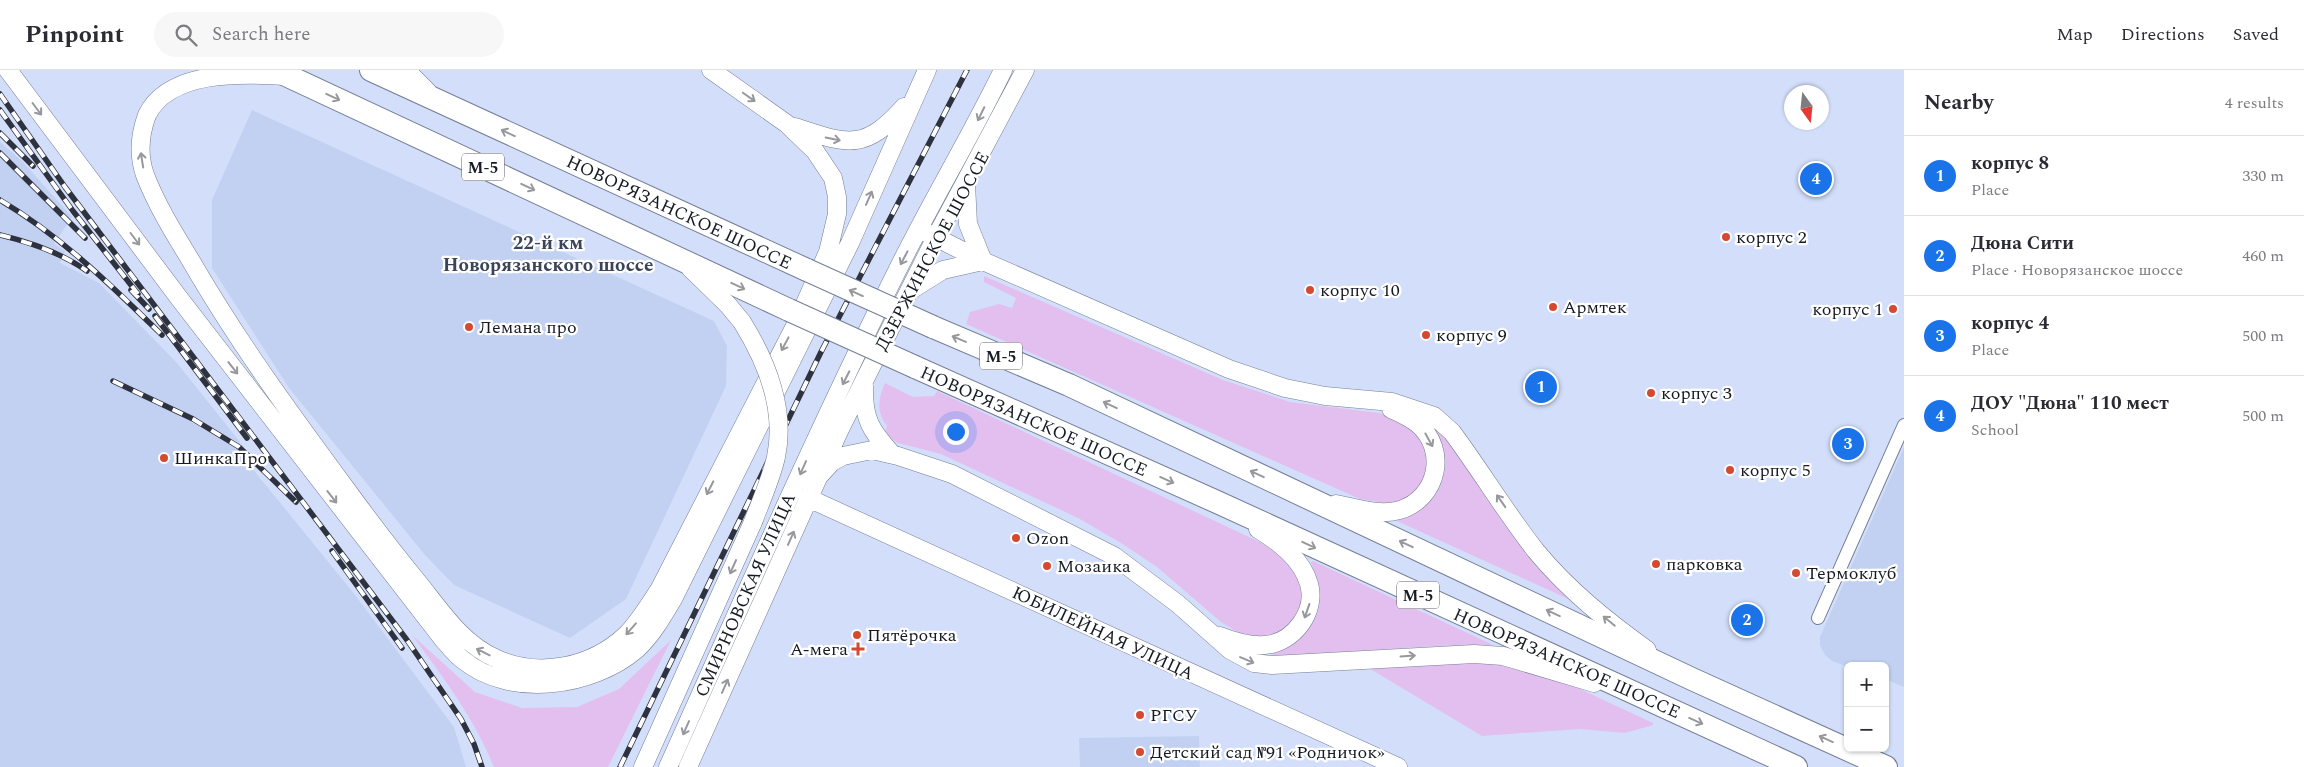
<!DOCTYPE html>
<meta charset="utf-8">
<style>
body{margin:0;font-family:Spectral,serif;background:#f7f7f7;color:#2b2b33}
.controls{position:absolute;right:15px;bottom:15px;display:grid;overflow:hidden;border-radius:8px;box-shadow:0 1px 4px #0004}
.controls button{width:45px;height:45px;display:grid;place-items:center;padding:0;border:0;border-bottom:1px solid #e1e1e2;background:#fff;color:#2b2b33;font:25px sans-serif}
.compass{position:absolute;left:1784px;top:15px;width:45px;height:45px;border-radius:50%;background:#fff;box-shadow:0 1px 4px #0004;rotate:165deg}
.you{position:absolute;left:955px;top:361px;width:18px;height:18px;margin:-12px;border:4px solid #fff;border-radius:50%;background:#1a73e8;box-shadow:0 0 0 8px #1a73e833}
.badge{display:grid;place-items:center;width:32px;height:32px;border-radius:50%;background:#1a73e8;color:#fff;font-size:16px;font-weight:700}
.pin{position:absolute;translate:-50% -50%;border:2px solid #fff;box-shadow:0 1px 5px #0006}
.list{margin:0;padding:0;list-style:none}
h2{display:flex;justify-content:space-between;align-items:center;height:65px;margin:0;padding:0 20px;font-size:21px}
h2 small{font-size:16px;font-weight:400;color:#7c7c81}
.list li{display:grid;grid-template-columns:32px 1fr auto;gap:15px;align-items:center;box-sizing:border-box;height:80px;padding:0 20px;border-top:1px solid #e1e1e2}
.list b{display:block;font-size:19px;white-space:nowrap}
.list p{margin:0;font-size:16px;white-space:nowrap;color:#7c7c81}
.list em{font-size:16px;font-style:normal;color:#7c7c81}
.icon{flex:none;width:28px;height:28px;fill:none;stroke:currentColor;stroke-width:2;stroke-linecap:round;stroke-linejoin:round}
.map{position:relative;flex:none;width:1904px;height:697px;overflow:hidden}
header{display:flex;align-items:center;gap:30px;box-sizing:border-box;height:70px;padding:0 25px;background:#fff;border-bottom:1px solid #e1e1e2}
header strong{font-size:24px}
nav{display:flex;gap:28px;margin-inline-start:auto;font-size:18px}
.search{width:350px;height:45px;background:#f7f7f7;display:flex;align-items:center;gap:12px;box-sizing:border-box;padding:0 18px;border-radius:28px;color:#7c7c81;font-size:19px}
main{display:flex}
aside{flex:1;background:#fff}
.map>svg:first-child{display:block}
</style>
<header>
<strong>Pinpoint</strong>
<div class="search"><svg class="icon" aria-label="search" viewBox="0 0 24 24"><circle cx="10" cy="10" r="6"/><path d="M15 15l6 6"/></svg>Search here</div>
<nav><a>Map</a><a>Directions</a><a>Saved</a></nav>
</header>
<main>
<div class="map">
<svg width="1904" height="697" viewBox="0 0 1904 697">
<rect width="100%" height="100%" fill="#d3dffa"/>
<path fill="#c2d1f2" d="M252,40L714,251L727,276L726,316L626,529L570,568L454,515L425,485L289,318L212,198V130Z
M0,72L23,92L72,147L54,174L65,181L60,193L99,213L177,293L240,372L238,381L352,521L454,657L466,697H0Z
M1904,377V617L1885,609V596L1848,597L1832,591L1825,585L1820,575V567Z
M1199,666L1200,697H1080L1079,668Z"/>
<path fill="#e3bff0" d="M984,206L1223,310L1290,332L1379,343L1397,348L1416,361L1428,379L1427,408L1410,429L1390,434L1360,429L966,254L970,242L999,234L1012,238L1016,228L984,212Z
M885,313L913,327L934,326L937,321L1277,480L1297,500L1305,529L1293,555L1267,568L1245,567L1221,552L1157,497L1121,473L1078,448L941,384L898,373L884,364L887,356C876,341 878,329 885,313Z
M1428,352L1445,364L1573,531L1397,451V449C1406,445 1417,442 1425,436C1453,413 1448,378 1428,352Z
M1313,491L1491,574V575L1436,576L1274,587L1273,583C1301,574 1324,550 1319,518C1318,509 1313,501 1311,492Z
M412,565L475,622L522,638L577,637L619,619L671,570L608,697H494C474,648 443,607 412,565Z
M1439,590L1504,593L1565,612L1653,653V655L1625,663L1580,659L1482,666L1367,597Z"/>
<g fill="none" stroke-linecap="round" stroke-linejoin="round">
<defs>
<path id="street" d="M1818,548L1904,355"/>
<path id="secondary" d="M8,0L179,228L442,568C449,576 455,584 463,590C511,629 593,617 637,579C652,565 663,546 673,529L850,173L927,0
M406,0L428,22
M288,6C242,3 169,0 147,45C140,64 138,85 145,105C157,136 174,163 191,191C239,274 295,350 352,427C374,457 397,487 421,516C443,544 464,575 497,589C540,608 592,597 626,565C639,552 649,535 659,520L795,256L828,182L837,144V127L833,108L815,81L787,54L711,0
M795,57C847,74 864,82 904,37
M966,114L968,154L983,191
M919,159L983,191L1229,299L1285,318L1325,326L1392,332L1434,346L1452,362C1481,401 1506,443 1536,481C1568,520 1607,551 1647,580
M690,198L728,235L742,252
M911,220L943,200L983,191
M864,316C863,349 871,361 892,384
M820,405L832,392L843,386L872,380L898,386L952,404L1114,486L1178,534L1230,580L1254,593L1272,595L1474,584L1503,586L1594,613
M808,428L1398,697
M1336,434C1356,438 1380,446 1400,440C1438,428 1448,380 1418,354C1411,348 1400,343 1391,339
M1220,566C1235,572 1249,576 1265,575C1293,573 1317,542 1309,514C1302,489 1279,472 1258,459
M643,697L753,452
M668,697C743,530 816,363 898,199C931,132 970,68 1003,0
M688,697L839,361L936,167L1025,0"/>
<path id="highway" d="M275,0L789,240
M371,0L807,200
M933,257L1069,315L1692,609L1886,697
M915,297L1217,432L1796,697"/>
</defs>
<use href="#street" stroke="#737e95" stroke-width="14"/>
<use href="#secondary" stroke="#737e95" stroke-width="19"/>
<use href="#highway" stroke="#737e95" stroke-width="24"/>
<use href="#street" stroke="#fff" stroke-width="12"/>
<use href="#secondary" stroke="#fff" stroke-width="18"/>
<use href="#highway" stroke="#fff" stroke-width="22"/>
<defs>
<path id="rail" d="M0,24L65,117L407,570L461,649L474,674L482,697
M0,40L73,141L138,224
M0,63L33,96
M0,83L85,168
M0,130C61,166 112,216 162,265
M0,165C29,172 63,184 87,201
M131,220L149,239
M155,246L247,368
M113,311L193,349L239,377L296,432
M332,481L402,578
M620,697L821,282L967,0"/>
</defs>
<use href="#rail" stroke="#2d323e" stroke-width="5.5"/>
<use href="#rail" stroke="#fff" stroke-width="4" stroke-dasharray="11" stroke-linecap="butt"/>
<defs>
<path id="secondary-bridge" d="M742,252C767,292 786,339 776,387C771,409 761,431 753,452"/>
<path id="highway-bridge" d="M807,200L933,257
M789,240L915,297"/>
</defs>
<use href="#secondary-bridge" stroke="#737e95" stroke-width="19" stroke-linecap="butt"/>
<use href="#highway-bridge" stroke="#737e95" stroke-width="24" stroke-linecap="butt"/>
<use href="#secondary-bridge" stroke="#fff" stroke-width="18"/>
<use href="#highway-bridge" stroke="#fff" stroke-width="22"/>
</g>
<defs><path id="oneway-shaft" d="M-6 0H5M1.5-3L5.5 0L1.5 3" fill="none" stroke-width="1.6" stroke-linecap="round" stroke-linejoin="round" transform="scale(1.25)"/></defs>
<g stroke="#96989c">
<use href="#oneway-shaft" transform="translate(333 27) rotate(25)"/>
<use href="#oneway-shaft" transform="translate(749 27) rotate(35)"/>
<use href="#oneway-shaft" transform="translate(37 39) rotate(53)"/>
<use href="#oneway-shaft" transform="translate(981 44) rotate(116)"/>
<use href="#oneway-shaft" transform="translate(508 63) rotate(-155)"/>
<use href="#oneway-shaft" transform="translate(833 69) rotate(11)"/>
<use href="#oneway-shaft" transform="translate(142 90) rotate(-99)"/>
<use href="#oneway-shaft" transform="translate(528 117) rotate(25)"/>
<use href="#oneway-shaft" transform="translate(869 128) rotate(-66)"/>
<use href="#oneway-shaft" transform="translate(135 169) rotate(53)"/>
<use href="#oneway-shaft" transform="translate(904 188) rotate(118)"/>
<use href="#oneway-shaft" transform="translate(738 216) rotate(25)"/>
<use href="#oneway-shaft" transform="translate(856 223) rotate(-156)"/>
<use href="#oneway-shaft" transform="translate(959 269) rotate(-157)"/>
<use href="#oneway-shaft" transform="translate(785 274) rotate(118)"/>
<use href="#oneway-shaft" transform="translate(233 298) rotate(52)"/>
<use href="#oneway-shaft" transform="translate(846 308) rotate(117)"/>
<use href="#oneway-shaft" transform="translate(1110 335) rotate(-155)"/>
<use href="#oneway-shaft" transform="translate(1429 370) rotate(61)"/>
<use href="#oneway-shaft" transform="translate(803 398) rotate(114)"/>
<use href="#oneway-shaft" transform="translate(1257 404) rotate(-155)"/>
<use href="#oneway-shaft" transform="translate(1167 410) rotate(24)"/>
<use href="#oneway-shaft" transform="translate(710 418) rotate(117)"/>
<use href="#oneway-shaft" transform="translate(332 427) rotate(52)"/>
<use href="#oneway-shaft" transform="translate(1501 431) rotate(-125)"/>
<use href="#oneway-shaft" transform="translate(791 468) rotate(-66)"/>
<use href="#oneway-shaft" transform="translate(1406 474) rotate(-155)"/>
<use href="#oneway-shaft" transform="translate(1309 475) rotate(25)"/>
<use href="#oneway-shaft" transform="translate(733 497) rotate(114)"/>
<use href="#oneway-shaft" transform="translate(1307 541) rotate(109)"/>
<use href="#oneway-shaft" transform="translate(1553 543) rotate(-155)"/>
<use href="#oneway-shaft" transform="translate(1609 551) rotate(-141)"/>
<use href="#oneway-shaft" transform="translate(631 559) rotate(131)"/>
<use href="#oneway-shaft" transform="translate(483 582) rotate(-153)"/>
<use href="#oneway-shaft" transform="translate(1408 586) rotate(-4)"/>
<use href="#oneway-shaft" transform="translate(1247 590) rotate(23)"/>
<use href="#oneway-shaft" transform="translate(725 616) rotate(-66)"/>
<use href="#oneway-shaft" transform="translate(1696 651) rotate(24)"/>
<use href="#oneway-shaft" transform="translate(686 658) rotate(114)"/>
<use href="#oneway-shaft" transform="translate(1826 669) rotate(-156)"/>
</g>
<g fill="#d54931" stroke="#fff" stroke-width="2">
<circle cx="1726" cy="167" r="5"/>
<circle cx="1310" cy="220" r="5"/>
<circle cx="1553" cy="237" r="5"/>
<circle cx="1893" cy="239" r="5"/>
<circle cx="469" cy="257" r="5"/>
<circle cx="1426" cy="265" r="5"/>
<circle cx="1651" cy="323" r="5"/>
<circle cx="164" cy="388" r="5"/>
<circle cx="1730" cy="400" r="5"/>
<circle cx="1016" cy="468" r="5"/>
<circle cx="1656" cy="494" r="5"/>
<circle cx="1047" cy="496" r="5"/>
<circle cx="1796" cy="503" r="5"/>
<circle cx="857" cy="565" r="5"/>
<path d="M855.5 571.5h5v5h5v5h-5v5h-5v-5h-5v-5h5z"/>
<circle cx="1140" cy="645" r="5"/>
<circle cx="1140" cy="682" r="5"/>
</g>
<g text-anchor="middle" stroke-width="4.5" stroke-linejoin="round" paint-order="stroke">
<g fill="#fff" stroke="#5c5f65" stroke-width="1">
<rect x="462" y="83.5" width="42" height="27" rx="4"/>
<rect x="980" y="272.5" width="42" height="27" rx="4"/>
<rect x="1397" y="511.5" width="42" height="27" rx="4"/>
</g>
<g font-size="16" font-weight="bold" fill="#161a23">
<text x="483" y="103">М-5</text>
<text x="1001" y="292">М-5</text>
<text x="1418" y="531">М-5</text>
</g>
<g font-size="18" fill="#161a23" stroke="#fff">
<text transform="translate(679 142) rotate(25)" y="6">НОВОРЯЗАНСКОЕ ШОССЕ</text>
<text transform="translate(932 181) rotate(-62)" y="6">ДЗЕРЖИНСКОЕ ШОССЕ</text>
<text transform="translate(1034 351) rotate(24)" y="6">НОВОРЯЗАНСКОЕ ШОССЕ</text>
<text transform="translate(745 525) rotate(-66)" y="6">СМИРНОВСКАЯ УЛИЦА</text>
<text transform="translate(1103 563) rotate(25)" y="6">ЮБИЛЕЙНАЯ УЛИЦА</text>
<text transform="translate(1567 593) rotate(24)" y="6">НОВОРЯЗАНСКОЕ ШОССЕ</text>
</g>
<g font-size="18" fill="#161a23" stroke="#fff" text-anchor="start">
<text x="1736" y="173">корпус 2</text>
<text x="1320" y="226">корпус 10</text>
<text x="1563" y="243">Армтек</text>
<text x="1883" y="245" text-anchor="end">корпус 1</text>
<text x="479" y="263">Лемана про</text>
<text x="1436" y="271">корпус 9</text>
<text x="1661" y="329">корпус 3</text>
<text x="174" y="394">ШинкаПро</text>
<text x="1740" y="406">корпус 5</text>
<text x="1026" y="474">Ozon</text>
<text x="1666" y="500">парковка</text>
<text x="1057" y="502">Мозаика</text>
<text x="1806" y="509">Термоклуб</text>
<text x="867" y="571">Пятёрочка</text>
<text x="848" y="585" text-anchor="end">А-мега</text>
<text x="1150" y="651">РГСУ</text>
<text x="1150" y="688">Детский сад №91 «Родничок»</text>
</g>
<g font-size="19" font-weight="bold" fill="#3b455a" stroke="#fff">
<text x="548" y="179">22-й км<tspan x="548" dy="22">Новорязанского шоссе</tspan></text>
</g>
</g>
</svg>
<div class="controls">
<button>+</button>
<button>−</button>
</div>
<svg class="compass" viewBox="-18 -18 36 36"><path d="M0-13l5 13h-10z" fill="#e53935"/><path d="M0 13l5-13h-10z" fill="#7c7c81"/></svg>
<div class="you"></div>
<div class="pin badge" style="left:1541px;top:317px">1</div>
<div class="pin badge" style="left:1747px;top:550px">2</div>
<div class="pin badge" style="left:1848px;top:374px">3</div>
<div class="pin badge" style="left:1816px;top:109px">4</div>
</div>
<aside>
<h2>Nearby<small>4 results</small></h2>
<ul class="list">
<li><span class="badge">1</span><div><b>корпус 8</b><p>Place</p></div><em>330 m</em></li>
<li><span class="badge">2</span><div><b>Дюна Сити</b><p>Place · Новорязанское шоссе</p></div><em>460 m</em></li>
<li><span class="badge">3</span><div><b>корпус 4</b><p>Place</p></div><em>500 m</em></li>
<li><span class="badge">4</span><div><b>ДОУ &quot;Дюна&quot; 110 мест</b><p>School</p></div><em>500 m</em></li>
</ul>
</aside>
</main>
